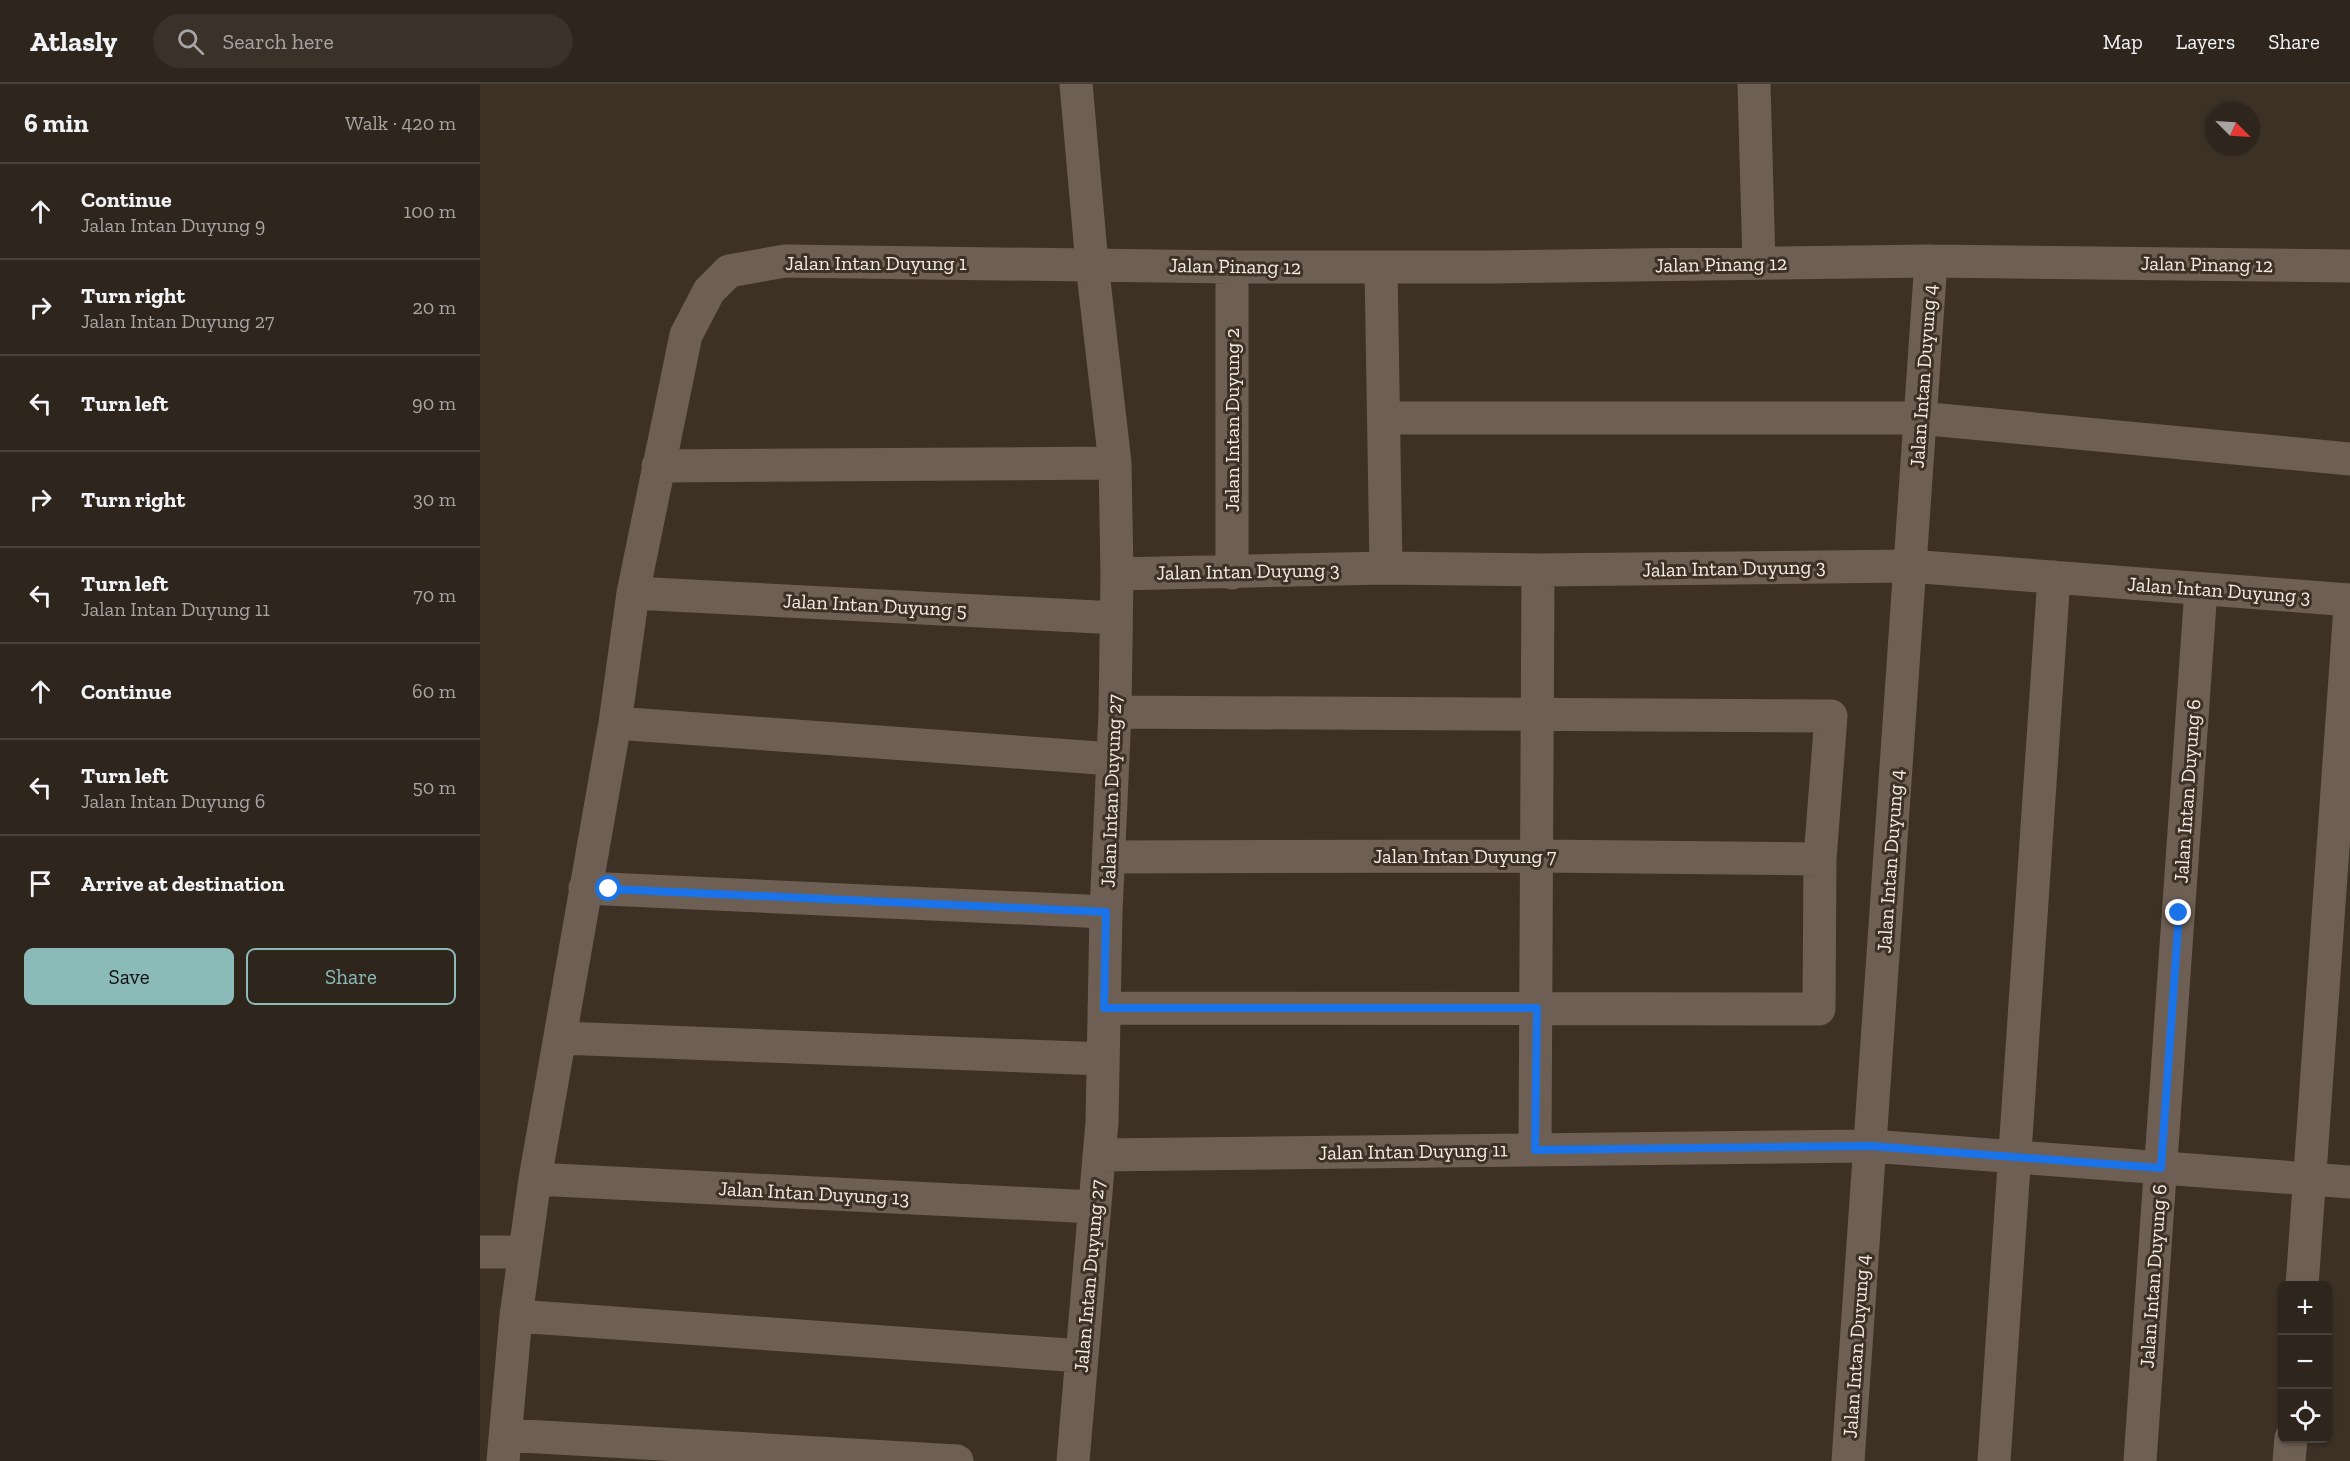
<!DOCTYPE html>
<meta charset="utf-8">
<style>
body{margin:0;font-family:"Zilla Slab",serif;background:#3a3129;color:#f1f3f6}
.controls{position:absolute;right:18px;bottom:18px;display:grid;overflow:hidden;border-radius:9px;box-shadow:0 2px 4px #0004}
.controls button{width:54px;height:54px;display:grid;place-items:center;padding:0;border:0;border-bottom:2px solid #49423b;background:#2e251c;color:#f1f3f6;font:30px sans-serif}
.compass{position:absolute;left:1726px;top:18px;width:54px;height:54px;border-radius:50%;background:#2e251c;box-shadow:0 2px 4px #0004;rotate:114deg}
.stop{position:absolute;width:18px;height:18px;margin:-14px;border:4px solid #1a73e8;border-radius:50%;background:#fff}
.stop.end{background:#1a73e8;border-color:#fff;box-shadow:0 2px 6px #0008}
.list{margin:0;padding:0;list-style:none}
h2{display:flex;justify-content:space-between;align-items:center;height:78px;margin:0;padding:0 24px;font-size:26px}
h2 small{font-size:20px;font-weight:400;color:#a7a5a3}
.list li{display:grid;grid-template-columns:39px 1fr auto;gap:18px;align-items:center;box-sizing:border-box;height:96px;padding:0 24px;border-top:2px solid #49423b}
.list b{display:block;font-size:22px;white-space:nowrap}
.list p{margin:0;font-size:20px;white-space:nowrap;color:#a7a5a3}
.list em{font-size:20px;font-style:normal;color:#a7a5a3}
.actions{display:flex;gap:12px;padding:18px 24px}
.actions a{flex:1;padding:14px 0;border:2px solid #8bbbb9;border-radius:9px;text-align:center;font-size:21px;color:#8bbbb9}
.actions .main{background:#8bbbb9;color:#111}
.icon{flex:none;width:33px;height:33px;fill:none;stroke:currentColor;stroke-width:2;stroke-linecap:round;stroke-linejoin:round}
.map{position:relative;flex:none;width:1870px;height:1377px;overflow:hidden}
header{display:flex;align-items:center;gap:36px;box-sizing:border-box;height:84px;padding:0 30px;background:#2e251c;border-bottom:2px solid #49423b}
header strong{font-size:28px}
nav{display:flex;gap:33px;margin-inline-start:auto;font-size:21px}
.search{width:420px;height:54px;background:#3a3129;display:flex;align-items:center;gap:15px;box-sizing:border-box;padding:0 21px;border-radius:33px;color:#a7a5a3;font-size:22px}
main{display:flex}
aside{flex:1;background:#2e251c}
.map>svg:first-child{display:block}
</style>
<header>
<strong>Atlasly</strong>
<div class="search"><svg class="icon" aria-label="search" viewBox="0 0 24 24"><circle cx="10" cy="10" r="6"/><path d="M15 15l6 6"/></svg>Search here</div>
<nav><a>Map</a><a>Layers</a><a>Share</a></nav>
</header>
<main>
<aside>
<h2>6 min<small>Walk · 420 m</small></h2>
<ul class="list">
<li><svg class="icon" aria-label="ahead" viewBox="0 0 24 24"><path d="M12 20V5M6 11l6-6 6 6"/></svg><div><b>Continue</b><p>Jalan Intan Duyung 9</p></div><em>100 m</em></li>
<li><svg class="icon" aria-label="right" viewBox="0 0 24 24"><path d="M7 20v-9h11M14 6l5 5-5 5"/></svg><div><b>Turn right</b><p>Jalan Intan Duyung 27</p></div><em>20 m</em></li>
<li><svg class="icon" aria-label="left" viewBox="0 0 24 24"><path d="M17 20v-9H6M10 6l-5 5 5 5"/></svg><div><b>Turn left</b></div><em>90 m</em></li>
<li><svg class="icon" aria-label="right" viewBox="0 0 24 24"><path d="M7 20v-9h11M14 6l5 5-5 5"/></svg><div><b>Turn right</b></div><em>30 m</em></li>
<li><svg class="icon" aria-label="left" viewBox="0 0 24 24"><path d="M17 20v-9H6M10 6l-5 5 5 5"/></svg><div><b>Turn left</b><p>Jalan Intan Duyung 11</p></div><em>70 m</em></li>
<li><svg class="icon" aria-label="ahead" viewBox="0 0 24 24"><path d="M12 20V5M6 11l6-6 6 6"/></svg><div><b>Continue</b></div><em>60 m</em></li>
<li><svg class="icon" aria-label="left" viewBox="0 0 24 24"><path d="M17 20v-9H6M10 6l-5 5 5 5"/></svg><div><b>Turn left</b><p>Jalan Intan Duyung 6</p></div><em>50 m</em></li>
<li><svg class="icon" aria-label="arrive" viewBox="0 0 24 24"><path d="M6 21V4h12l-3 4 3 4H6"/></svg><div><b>Arrive at destination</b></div></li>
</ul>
<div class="actions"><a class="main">Save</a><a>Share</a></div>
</aside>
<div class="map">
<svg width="1870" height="1377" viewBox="0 0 1870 1377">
<rect width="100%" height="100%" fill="#3d3126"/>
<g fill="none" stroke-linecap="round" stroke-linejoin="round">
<path stroke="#6e5f54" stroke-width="33" d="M1274,0L1279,179
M901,183L906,484
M904,334H1439L1870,375
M178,382L635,379
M752,489V183
M637,490L906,484L1058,486L1429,482L1870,516
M153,509L636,534
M135,639L633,675
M629,773L1058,772L1340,775
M105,804L626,828
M624,924L1339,925L1340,775L1351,632L635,628
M81,954L623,975
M1055,1066L1058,486
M619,1071L1390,1062L1870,1098
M55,1095L614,1123
M0,1168H45
M1822,1202L1870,523
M36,1232L602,1272
M26,1351L477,1377
M23,1377L36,1232L55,1095L135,639L153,509L206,251L229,207L249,187L305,177L752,183H1012L1451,177L1870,182
M593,1377L622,1038L626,828L635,628L637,490L635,379L612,180L596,0
M1368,1377L1451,177
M1514,1377L1574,493
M1660,1377L1721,505
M1809,1377L1811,1354"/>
</g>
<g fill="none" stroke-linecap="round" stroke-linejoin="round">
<path stroke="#1a73e8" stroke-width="8" d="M129,805L626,828L624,924H1057L1055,1066L1390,1062L1681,1084L1699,829"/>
</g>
<g text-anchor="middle" stroke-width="6" stroke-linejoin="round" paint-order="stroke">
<g font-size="20" fill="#f5ece5" stroke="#3d3126">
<text x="396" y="186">Jalan Intan Duyung 1</text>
<text transform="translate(1241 180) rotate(-1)" y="7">Jalan Pinang 12</text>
<text transform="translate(1727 180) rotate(1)" y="7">Jalan Pinang 12</text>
<text transform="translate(755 182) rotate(1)" y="7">Jalan Pinang 12</text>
<text transform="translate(1443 292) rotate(-86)" y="7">Jalan Intan Duyung 4</text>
<text transform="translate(752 336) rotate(-90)" y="7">Jalan Intan Duyung 2</text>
<text transform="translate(1254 484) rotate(-1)" y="7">Jalan Intan Duyung 3</text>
<text transform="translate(768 487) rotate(-1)" y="7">Jalan Intan Duyung 3</text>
<text transform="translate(1739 506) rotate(4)" y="7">Jalan Intan Duyung 3</text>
<text transform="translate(395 521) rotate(3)" y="7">Jalan Intan Duyung 5</text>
<text transform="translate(631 707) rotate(-88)" y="7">Jalan Intan Duyung 27</text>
<text transform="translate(1707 707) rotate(-86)" y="7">Jalan Intan Duyung 6</text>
<text x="985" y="779">Jalan Intan Duyung 7</text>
<text transform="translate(1410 777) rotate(-86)" y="7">Jalan Intan Duyung 4</text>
<text transform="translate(933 1067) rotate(-1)" y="7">Jalan Intan Duyung 11</text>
<text transform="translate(334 1109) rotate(3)" y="7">Jalan Intan Duyung 13</text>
<text transform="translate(609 1192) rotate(-85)" y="7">Jalan Intan Duyung 27</text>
<text transform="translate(1673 1192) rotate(-86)" y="7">Jalan Intan Duyung 6</text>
<text transform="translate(1376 1262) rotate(-86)" y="7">Jalan Intan Duyung 4</text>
</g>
</g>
</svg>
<div class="controls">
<button>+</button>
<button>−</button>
<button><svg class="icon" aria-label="locate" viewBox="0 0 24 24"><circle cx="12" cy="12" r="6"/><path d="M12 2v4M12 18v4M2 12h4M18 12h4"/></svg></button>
</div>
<svg class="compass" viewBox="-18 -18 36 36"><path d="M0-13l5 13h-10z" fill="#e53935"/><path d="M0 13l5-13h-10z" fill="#a7a5a3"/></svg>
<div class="stop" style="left:129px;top:805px"></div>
<div class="stop end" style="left:1699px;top:829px"></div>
</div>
</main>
